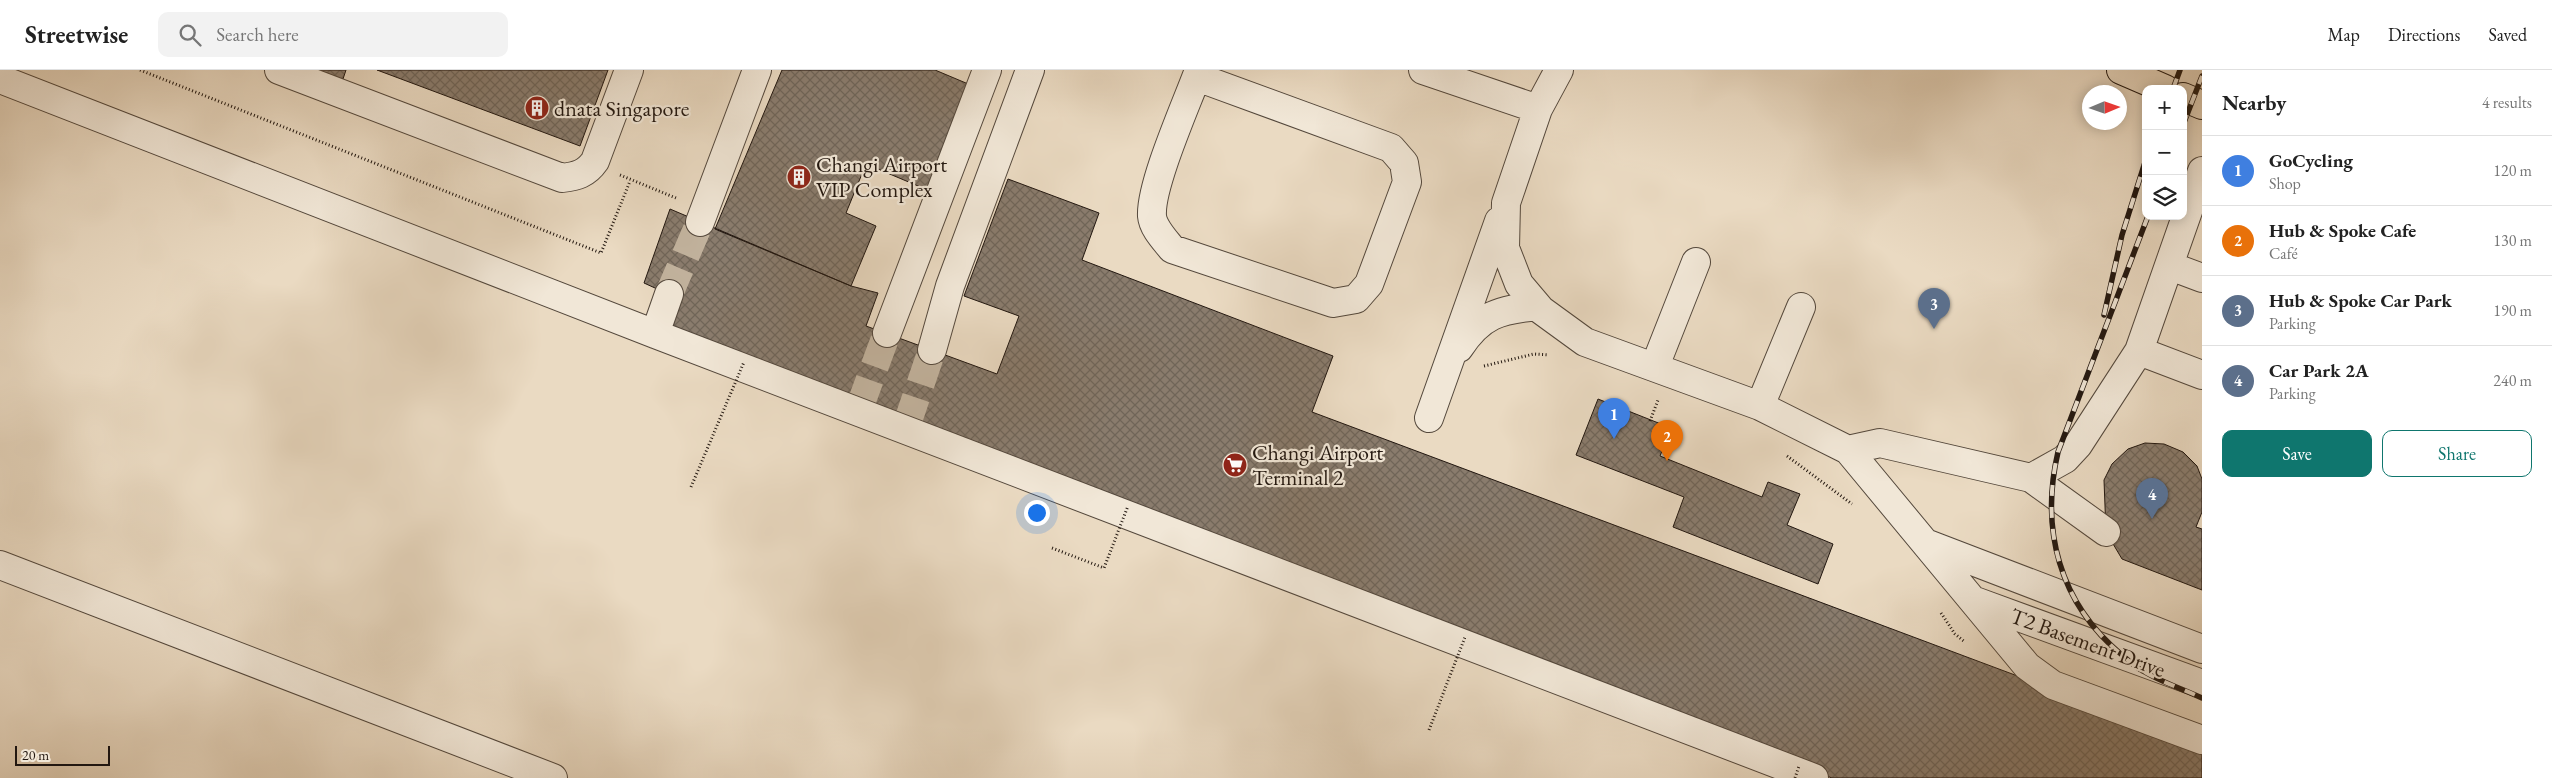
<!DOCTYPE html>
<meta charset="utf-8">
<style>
body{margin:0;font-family:"EB Garamond",serif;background:#f2f2f2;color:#222}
.controls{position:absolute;right:15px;top:15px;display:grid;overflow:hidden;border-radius:10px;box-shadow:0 2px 12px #0003}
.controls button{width:45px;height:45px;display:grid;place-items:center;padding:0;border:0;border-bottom:1px solid #e0e0e0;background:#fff;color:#222;font:25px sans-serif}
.compass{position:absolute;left:2082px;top:15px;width:45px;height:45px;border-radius:50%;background:#fff;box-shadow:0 2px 12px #0003;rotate:88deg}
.scale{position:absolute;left:15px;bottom:12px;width:95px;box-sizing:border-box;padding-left:5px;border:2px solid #221710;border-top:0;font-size:14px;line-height:18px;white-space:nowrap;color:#221710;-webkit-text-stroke:4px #f1e7d7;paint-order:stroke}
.you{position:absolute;left:1036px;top:442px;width:18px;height:18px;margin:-12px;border:4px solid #fff;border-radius:50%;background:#1a73e8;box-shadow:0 0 0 8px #1a73e833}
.badge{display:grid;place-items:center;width:32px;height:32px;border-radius:50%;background:#0f766e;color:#fff;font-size:16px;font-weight:700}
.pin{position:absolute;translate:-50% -41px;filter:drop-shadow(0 1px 2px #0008)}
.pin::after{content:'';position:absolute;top:26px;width:18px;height:15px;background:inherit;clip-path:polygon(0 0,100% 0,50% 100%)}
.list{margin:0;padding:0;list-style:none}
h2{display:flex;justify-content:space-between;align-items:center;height:65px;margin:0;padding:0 20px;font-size:21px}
h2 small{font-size:16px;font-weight:400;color:#767676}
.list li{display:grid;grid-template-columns:32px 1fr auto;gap:15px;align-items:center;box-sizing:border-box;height:70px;padding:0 20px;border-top:1px solid #e0e0e0}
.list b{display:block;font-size:19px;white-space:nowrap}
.list p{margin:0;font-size:16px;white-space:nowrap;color:#767676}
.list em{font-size:16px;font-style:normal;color:#767676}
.actions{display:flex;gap:10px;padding:15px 20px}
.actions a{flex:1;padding:11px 0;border:1px solid #0f766e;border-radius:10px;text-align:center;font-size:18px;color:#0f766e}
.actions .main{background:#0f766e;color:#fff}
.icon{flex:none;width:28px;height:28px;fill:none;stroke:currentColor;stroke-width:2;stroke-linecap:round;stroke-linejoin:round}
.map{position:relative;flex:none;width:2202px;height:708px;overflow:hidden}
header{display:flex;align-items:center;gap:30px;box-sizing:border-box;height:70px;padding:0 25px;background:#fff;border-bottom:1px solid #e0e0e0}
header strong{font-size:24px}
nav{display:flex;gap:28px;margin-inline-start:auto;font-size:18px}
.search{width:350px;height:45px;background:#f2f2f2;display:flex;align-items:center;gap:12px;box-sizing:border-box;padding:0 18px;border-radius:10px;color:#767676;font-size:19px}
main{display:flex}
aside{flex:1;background:#fff}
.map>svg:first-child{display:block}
</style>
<header>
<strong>Streetwise</strong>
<div class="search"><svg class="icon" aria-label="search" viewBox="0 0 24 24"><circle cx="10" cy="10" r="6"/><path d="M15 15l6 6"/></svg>Search here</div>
<nav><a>Map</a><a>Directions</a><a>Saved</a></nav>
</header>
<main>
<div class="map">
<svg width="2202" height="708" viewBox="0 0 2202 708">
<defs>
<pattern id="building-cross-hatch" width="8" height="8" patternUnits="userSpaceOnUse" patternTransform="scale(1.25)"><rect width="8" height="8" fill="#8a7c6d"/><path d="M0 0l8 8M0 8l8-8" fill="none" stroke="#706558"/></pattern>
</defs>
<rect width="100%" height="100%" fill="#eadac2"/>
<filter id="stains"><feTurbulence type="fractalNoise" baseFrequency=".004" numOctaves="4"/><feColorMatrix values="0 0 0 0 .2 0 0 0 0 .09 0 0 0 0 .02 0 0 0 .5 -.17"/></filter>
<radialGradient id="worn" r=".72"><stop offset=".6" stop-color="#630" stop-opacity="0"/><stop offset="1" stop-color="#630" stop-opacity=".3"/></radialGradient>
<path fill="url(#building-cross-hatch)" stroke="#221710" d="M301,0H346L343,9L329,11Z
M377,0H608L580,76Z
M782,0H935L973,16L930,121L866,94L846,143L876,156L851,216L715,159Z
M1008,109L1099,143L1082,190L1333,286L1312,342L2202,675V708H1832L662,261L677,228L644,213L670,139L851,216L878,223L866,256L997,304L1019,246L964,226Z
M1598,329L1671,358L1660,386L1762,427L1768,412L1800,424L1787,455L1833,474L1818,514L1673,457L1684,427L1576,385Z
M2145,373L2164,374L2183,382L2197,396L2202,409V442L2196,457L2202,459V520L2122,489L2106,462L2104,410L2112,394L2128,379Z"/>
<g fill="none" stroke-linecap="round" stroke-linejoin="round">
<path stroke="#c2b39e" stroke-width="28" stroke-dasharray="28 14" stroke-linecap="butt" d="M669,224L700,152
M860,336L887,263
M907,354L932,280"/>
<defs>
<path id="minor" d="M279,0L562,108C577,106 586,104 595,91L629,0
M1423,0L1538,39
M1559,0L1538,39L1506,133L1505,178L1519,214L1541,240L1585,272L1760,336L1848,380L2027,596L2053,615L2202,670
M1197,7L1391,78L1404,93L1407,112L1369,214L1356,229L1333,233L1172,179C1165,170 1153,158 1152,146C1150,115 1187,33 1199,0
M0,9L655,264L1814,708
M700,152L757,0
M2170,196L2202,208
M887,263L987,0
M655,264L669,224
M1459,278C1481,244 1500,240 1537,236
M932,280L950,216L1030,0
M2139,281L2202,305
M1655,296L1696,192
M1760,336L1801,237
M1429,348L1499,151
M1848,380L1880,373L2031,408L2065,389L2078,375L2139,281L2202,101
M2031,408L2106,462
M1928,474L2202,579
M0,495L553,708
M1975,531L2202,614"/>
<path id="major" d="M2121,0L2165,19
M2183,27L2202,35"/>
</defs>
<use href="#minor" stroke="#54483c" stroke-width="30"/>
<use href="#major" stroke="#221710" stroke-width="30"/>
<path stroke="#221710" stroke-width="3" stroke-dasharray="1 2.5" stroke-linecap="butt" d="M140,0L601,183L630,111
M620,105L676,128
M1484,296L1534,284L1549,285
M1650,351L1658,330
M1787,386L1852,434
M1941,543L1955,564L1965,572"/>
<use href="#minor" stroke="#f1e7d7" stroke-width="28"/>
<use href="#major" stroke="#eadac2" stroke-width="28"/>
<defs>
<path id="rail" d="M2173,19L2180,0
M2183,55L2202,6
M2148,146L2058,382C2040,459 2059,533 2122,585C2128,590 2135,597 2143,601C2161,612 2183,619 2202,628
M2104,245L2122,165L2146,89"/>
</defs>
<use href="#rail" stroke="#221710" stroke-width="5.5"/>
<use href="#rail" stroke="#f1e7d7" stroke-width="4" stroke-dasharray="11" stroke-linecap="butt"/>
<path stroke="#221710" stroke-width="3" stroke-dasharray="1 2.5" stroke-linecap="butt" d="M691,417L744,292
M1052,478L1104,498L1128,436
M1429,660L1465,567
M1795,708L1799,696"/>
</g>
<defs>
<symbol id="building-disc" viewBox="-11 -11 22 22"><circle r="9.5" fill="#8f2418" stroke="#f1e7d7"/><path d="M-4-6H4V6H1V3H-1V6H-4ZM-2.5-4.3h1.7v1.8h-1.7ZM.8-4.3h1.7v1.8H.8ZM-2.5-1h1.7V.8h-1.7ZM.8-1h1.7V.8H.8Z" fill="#fff"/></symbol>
<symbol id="supermarket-disc" viewBox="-11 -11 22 22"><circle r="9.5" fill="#8f2418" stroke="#f1e7d7"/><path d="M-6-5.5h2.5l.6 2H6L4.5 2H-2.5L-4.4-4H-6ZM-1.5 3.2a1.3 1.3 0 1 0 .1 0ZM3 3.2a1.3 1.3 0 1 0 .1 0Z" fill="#fff"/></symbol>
</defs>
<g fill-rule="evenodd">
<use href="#building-disc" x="523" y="24" width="28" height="28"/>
<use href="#building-disc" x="785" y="93" width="28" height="28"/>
<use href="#supermarket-disc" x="1221" y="381" width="28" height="28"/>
</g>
<g text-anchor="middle" stroke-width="4.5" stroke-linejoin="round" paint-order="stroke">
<g font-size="22" fill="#221710" stroke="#f1e7d7" text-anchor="start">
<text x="554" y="46">dnata Singapore</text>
<text x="816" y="102">Changi Airport<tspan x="816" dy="25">VIP Complex</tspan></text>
<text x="1252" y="390">Changi Airport<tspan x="1252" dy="25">Terminal 2</tspan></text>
</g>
<g font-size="22" fill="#221710" stroke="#f1e7d7">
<text transform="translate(2088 572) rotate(20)" y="8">T2 Basement Drive</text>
</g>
</g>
<rect width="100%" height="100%" filter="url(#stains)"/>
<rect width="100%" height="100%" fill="url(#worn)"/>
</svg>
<div class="controls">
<button>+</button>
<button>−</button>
<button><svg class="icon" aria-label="layers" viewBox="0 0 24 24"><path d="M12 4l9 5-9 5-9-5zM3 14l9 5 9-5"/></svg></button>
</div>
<svg class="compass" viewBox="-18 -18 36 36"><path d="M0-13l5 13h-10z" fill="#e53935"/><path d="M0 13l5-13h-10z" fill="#767676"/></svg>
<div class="scale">20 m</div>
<div class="you"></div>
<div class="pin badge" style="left:1614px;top:369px;background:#3f7fe0">1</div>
<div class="pin badge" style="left:1667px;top:391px;background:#e8710a">2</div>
<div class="pin badge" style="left:1934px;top:259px;background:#5c6f8a">3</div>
<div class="pin badge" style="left:2152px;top:449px;background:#5c6f8a">4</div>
</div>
<aside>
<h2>Nearby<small>4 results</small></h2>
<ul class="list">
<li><span class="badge" style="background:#3f7fe0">1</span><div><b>GoCycling</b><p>Shop</p></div><em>120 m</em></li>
<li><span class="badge" style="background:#e8710a">2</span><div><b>Hub &amp; Spoke Cafe</b><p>Café</p></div><em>130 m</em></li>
<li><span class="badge" style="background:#5c6f8a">3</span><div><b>Hub &amp; Spoke Car Park</b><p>Parking</p></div><em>190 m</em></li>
<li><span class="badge" style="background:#5c6f8a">4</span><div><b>Car Park 2A</b><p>Parking</p></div><em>240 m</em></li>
</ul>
<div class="actions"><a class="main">Save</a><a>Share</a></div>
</aside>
</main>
